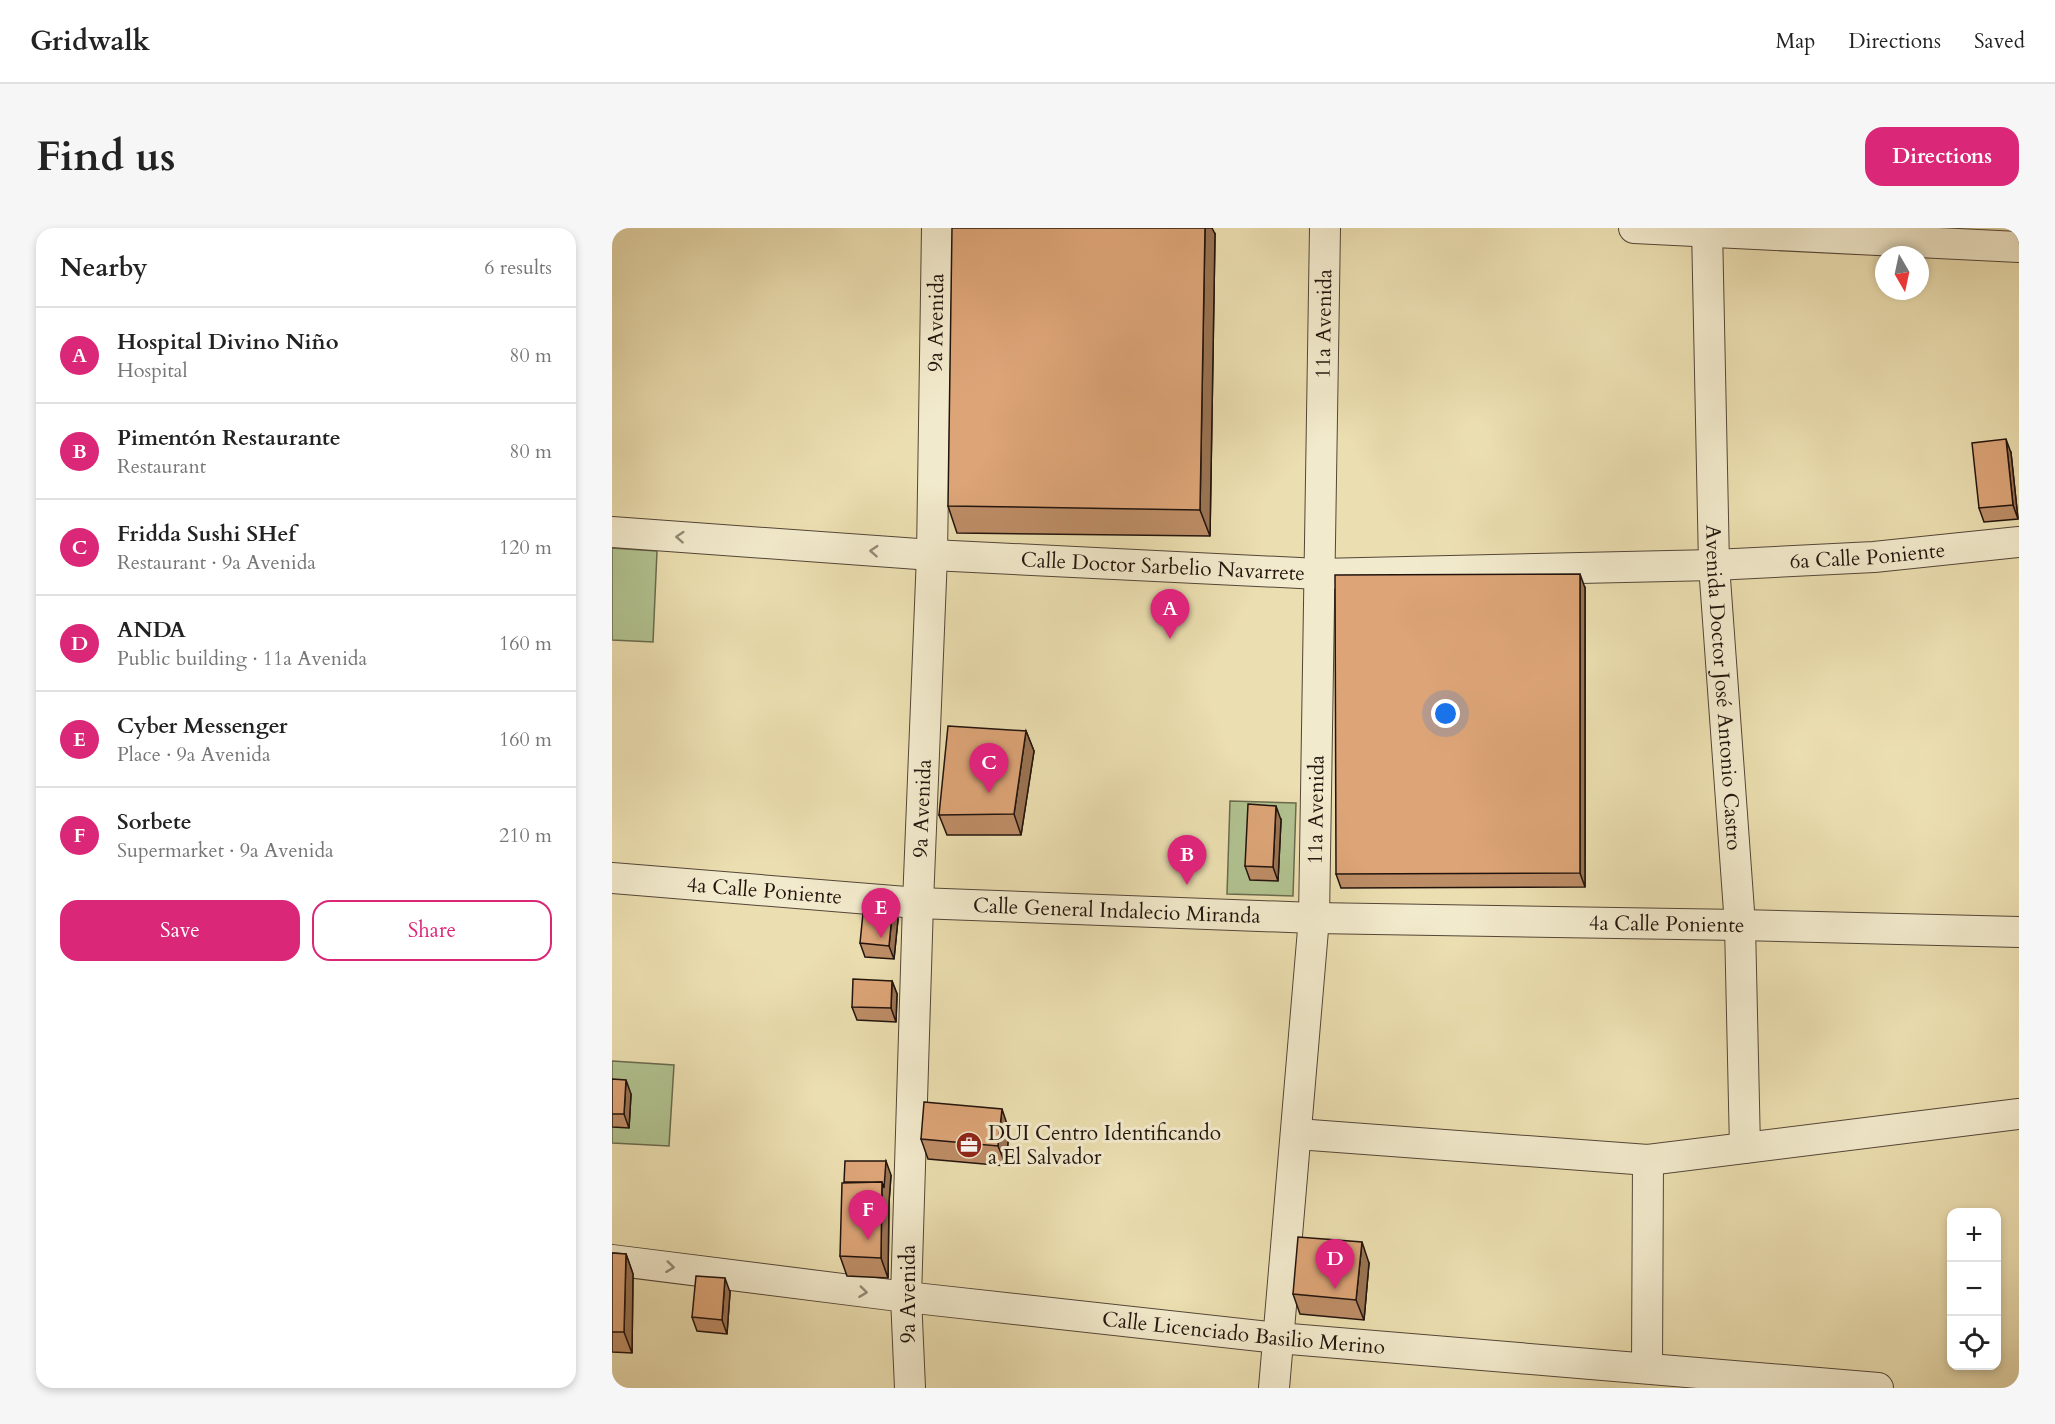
<!DOCTYPE html>
<meta charset="utf-8">
<style>
body{margin:0;font-family:Cardo,serif;background:#f6f6f6;color:#222}
.controls{position:absolute;right:18px;bottom:18px;display:grid;overflow:hidden;border-radius:12px;box-shadow:0 3px 9px #0003}
.controls button{width:54px;height:54px;display:grid;place-items:center;padding:0;border:0;border-bottom:2px solid #e0e0e0;background:#fff;color:#222;font:30px sans-serif}
.compass{position:absolute;left:1263px;top:18px;width:54px;height:54px;border-radius:50%;background:#fff;box-shadow:0 3px 9px #0003;rotate:171deg}
.you{position:absolute;left:834px;top:486px;width:21px;height:21px;margin:-15px;border:4px solid #fff;border-radius:50%;background:#1a73e8;box-shadow:0 0 0 9px #1a73e833}
.badge{display:grid;place-items:center;width:39px;height:39px;border-radius:50%;background:#db2777;color:#fff;font-size:20px;font-weight:700}
.pin{position:absolute;translate:-50% -50px;filter:drop-shadow(0 2px 3px #0008)}
.pin::after{content:'';position:absolute;top:32px;width:21px;height:18px;background:inherit;clip-path:polygon(0 0,100% 0,50% 100%)}
.list{margin:0;padding:0;list-style:none}
h2{display:flex;justify-content:space-between;align-items:center;height:78px;margin:0;padding:0 24px;font-size:26px}
h2 small{font-size:20px;font-weight:400;color:#767676}
.list li{display:grid;grid-template-columns:39px 1fr auto;gap:18px;align-items:center;box-sizing:border-box;height:96px;padding:0 24px;border-top:2px solid #e0e0e0}
.list b{display:block;font-size:22px;white-space:nowrap}
.list p{margin:0;font-size:20px;white-space:nowrap;color:#767676}
.list em{font-size:20px;font-style:normal;color:#767676}
.actions{display:flex;gap:12px;padding:18px 24px}
.actions a{flex:1;padding:14px 0;border:2px solid #db2777;border-radius:18px;text-align:center;font-size:21px;color:#db2777}
.actions .main{background:#db2777;color:#fff}
.icon{flex:none;width:33px;height:33px;fill:none;stroke:currentColor;stroke-width:2;stroke-linecap:round;stroke-linejoin:round}
.map{position:relative;flex:none;width:1407px;height:1160px;overflow:hidden;border-radius:18px}
header{display:flex;align-items:center;gap:36px;box-sizing:border-box;height:84px;padding:0 30px;background:#fff;border-bottom:2px solid #e0e0e0}
header strong{font-size:28px}
nav{display:flex;gap:33px;margin-inline-start:auto;font-size:21px}
.intro{display:flex;align-items:center;justify-content:space-between;box-sizing:border-box;height:144px;padding:0 36px}
h1{margin:0;font-size:42px}
.button{padding:15px 27px;border-radius:18px;background:#db2777;color:#fff;font-size:21px;font-weight:700}
main{display:flex;gap:36px;padding:0 36px}
aside{flex:1;background:#fff;border-radius:18px;box-shadow:0 3px 9px #0003}
.map>svg:first-child{display:block}
</style>
<header>
<strong>Gridwalk</strong>
<nav><a>Map</a><a>Directions</a><a>Saved</a></nav>
</header>
<div class="intro"><h1>Find us</h1><a class="button">Directions</a></div>
<main>
<aside>
<h2>Nearby<small>6 results</small></h2>
<ul class="list">
<li><span class="badge">A</span><div><b>Hospital Divino Niño</b><p>Hospital</p></div><em>80 m</em></li>
<li><span class="badge">B</span><div><b>Pimentón Restaurante</b><p>Restaurant</p></div><em>80 m</em></li>
<li><span class="badge">C</span><div><b>Fridda Sushi SHef</b><p>Restaurant · 9a Avenida</p></div><em>120 m</em></li>
<li><span class="badge">D</span><div><b>ANDA</b><p>Public building · 11a Avenida</p></div><em>160 m</em></li>
<li><span class="badge">E</span><div><b>Cyber Messenger</b><p>Place · 9a Avenida</p></div><em>160 m</em></li>
<li><span class="badge">F</span><div><b>Sorbete</b><p>Supermarket · 9a Avenida</p></div><em>210 m</em></li>
</ul>
<div class="actions"><a class="main">Save</a><a>Share</a></div>
</aside>
<div class="map">
<svg width="1407" height="1160" viewBox="0 0 1407 1160">
<rect width="100%" height="100%" fill="#ebdeb0"/>
<filter id="stains"><feTurbulence type="fractalNoise" baseFrequency=".00333" numOctaves="4"/><feColorMatrix values="0 0 0 0 .2 0 0 0 0 .09 0 0 0 0 .02 0 0 0 .5 -.17"/></filter>
<radialGradient id="worn" r=".72"><stop offset=".6" stop-color="#630" stop-opacity="0"/><stop offset="1" stop-color="#630" stop-opacity=".3"/></radialGradient>
<path fill="#b1c290" stroke="#6a6b4e" stroke-width="1.5" d="M0,320L45,323L41,414L0,412Z
M618,573L684,575L681,668L615,666Z
M0,833L62,837L57,918L0,915Z"/>
<g fill="none" stroke-linecap="round" stroke-linejoin="round">
<defs>
<g id="minor">
<path d="M1022,0L1407,19"/>
<path id="s1" d="M1095,0L1102,337L1128,697L1133,920"/>
<path id="s2" d="M0,304L320,327L707,346L1102,337L1262,329L1407,314"/>
<path id="s3" d="M0,650L306,675L702,690L1128,697L1407,704"/>
<path d="M685,906L1036,932L1407,886"/>
<path id="s4" d="M0,1032L294,1069L666,1110L1266,1160"/>
<path d="M1035,1140L1036,932"/>
<path id="s5" d="M298,1160L294,1069L306,675L320,327L325,0"/>
<path id="s6" d="M662,1160L702,690L713,0"/>
</g>
</defs>
<use href="#minor" stroke="#544636" stroke-width="32"/>
<use href="#minor" stroke="#f2eacc" stroke-width="30"/>
</g>
<path fill="#bd8d66" stroke="#22140d" stroke-width="1.5" d="M603,6L598,308L345,305L336,278Z
M1399,225L1406,291L1372,294L1367,280Z
M973,360V659L729,660L724,646Z
M414,503L422,523L409,607H335L327,587Z
M669,592L666,653L638,652L633,638Z
M281,677L286,691L282,731L253,729L248,715Z
M280,753L285,766L284,794L245,792L240,779Z
M0,851L19,866L17,900L0,899Z
M397,902L394,938L316,931L309,911Z
M279,947L277,974L276,1050L235,1048L228,1028Z
M0,1025L14,1026L21,1046L20,1125L0,1124Z
M757,1035L752,1092L688,1086L681,1066Z
M118,1064L115,1106L85,1103L80,1089Z"/>
<path fill="#9a7353" stroke="#22140d" stroke-width="1.5" d="M593,0H600L603,6L598,308L588,282Z
M1394,211L1399,225L1406,291L1401,277Z
M968,346L973,360V659L968,645Z
M414,503L422,523L409,607L402,586Z
M664,578L669,592L666,653L661,639Z
M281,677L286,691L282,731L277,718Z
M280,753L285,766L284,794L279,780Z
M14,852L19,866L17,900L12,886Z
M390,881L397,902L394,938L386,918Z
M274,933L279,947L277,974L276,1050L269,1030L270,954Z
M750,1014L757,1035L752,1092L744,1072Z
M14,1026L21,1046L20,1125L12,1104Z
M113,1050L118,1064L115,1106L110,1092Z"/>
<path fill="#dca477" stroke="#22140d" stroke-width="1.5" d="M340,0H593L588,282L336,278Z
M1394,211L1401,277L1367,280L1360,215Z
M968,346V645L724,646L723,347Z
M336,498L414,503L402,586L327,587Z
M636,576L664,578L661,639L633,638Z
M252,675L281,677L277,718L248,715Z
M241,751L280,753L279,780L240,779Z
M0,851L14,852L12,886H0Z
M312,874L390,881L386,918L309,911Z
M233,933H274L272,960L270,954H232Z
M270,954L269,1030L228,1028L230,955Z
M686,1009L750,1014L744,1072L681,1066Z
M0,1025L14,1026L12,1104H0Z
M84,1048L113,1050L110,1092L80,1089Z"/>
<defs><path id="oneway-chevron" d="M-2-3.5L2.5 0L-2 3.5" fill="none" stroke-width="1.6" stroke-linecap="round" stroke-linejoin="round" transform="scale(1.5)"/></defs>
<g stroke="#948a76">
<use href="#oneway-chevron" transform="translate(68 309) rotate(-176)"/>
<use href="#oneway-chevron" transform="translate(262 323) rotate(-176)"/>
<use href="#oneway-chevron" transform="translate(58 1039) rotate(7)"/>
<use href="#oneway-chevron" transform="translate(251 1064) rotate(7)"/>
</g>
<defs>
<symbol id="office-disc" viewBox="-11 -11 22 22"><circle r="9.5" fill="#8f2418" stroke="#f2eacc"/><path d="M-6-3h4V-5.5h4V-3h4V5H-6ZM-1-4.5V-3h2v-1.5ZM-6 0V1H6V0Z" fill="#fff"/></symbol>
</defs>
<g fill-rule="evenodd">
<use href="#office-disc" x="342" y="902" width="30" height="30"/>
</g>
<g text-anchor="middle" stroke-width="6" stroke-linejoin="round" paint-order="stroke">
<g font-size="21" fill="#22140d" stroke="#f2eacc">
<text dy="7" stroke="none"><textPath href="#s5" startOffset="1066">9a Avenida</textPath></text>
<text dy="7" stroke="none"><textPath href="#s6" startOffset="1066">11a Avenida</textPath></text>
<text dy="7" stroke="none"><textPath href="#s2" startOffset="1257">6a Calle Poniente</textPath></text>
<text dy="7" stroke="none"><textPath href="#s2" startOffset="552">Calle Doctor Sarbelio Navarrete</textPath></text>
<text dy="7" stroke="none"><textPath href="#s1" startOffset="460">Avenida Doctor José Antonio Castro</textPath></text>
<text dy="7" stroke="none"><textPath href="#s5" startOffset="580">9a Avenida</textPath></text>
<text dy="7" stroke="none"><textPath href="#s6" startOffset="580">11a Avenida</textPath></text>
<text dy="7" stroke="none"><textPath href="#s3" startOffset="153">4a Calle Poniente</textPath></text>
<text dy="7" stroke="none"><textPath href="#s3" startOffset="506">Calle General Indalecio Miranda</textPath></text>
<text dy="7" stroke="none"><textPath href="#s3" startOffset="1056">4a Calle Poniente</textPath></text>
<text transform="translate(296 1066) rotate(-90)" y="7">9a Avenida</text>
<text dy="7" stroke="none"><textPath href="#s4" startOffset="636">Calle Licenciado Basilio Merino</textPath></text>
</g>
<g font-size="21" fill="#22140d" stroke="#f2eacc" text-anchor="start">
<text x="376" y="912">DUI Centro Identificando<tspan x="376" dy="24">a El Salvador</tspan></text>
</g>
</g>
<rect width="100%" height="100%" filter="url(#stains)"/>
<rect width="100%" height="100%" fill="url(#worn)"/>
</svg>
<div class="controls">
<button>+</button>
<button>−</button>
<button><svg class="icon" aria-label="locate" viewBox="0 0 24 24"><circle cx="12" cy="12" r="6"/><path d="M12 2v4M12 18v4M2 12h4M18 12h4"/></svg></button>
</div>
<svg class="compass" viewBox="-18 -18 36 36"><path d="M0-13l5 13h-10z" fill="#e53935"/><path d="M0 13l5-13h-10z" fill="#767676"/></svg>
<div class="you"></div>
<div class="pin badge" style="left:558px;top:411px">A</div>
<div class="pin badge" style="left:575px;top:657px">B</div>
<div class="pin badge" style="left:377px;top:565px">C</div>
<div class="pin badge" style="left:723px;top:1061px">D</div>
<div class="pin badge" style="left:269px;top:710px">E</div>
<div class="pin badge" style="left:256px;top:1012px">F</div>
</div>
</main>
